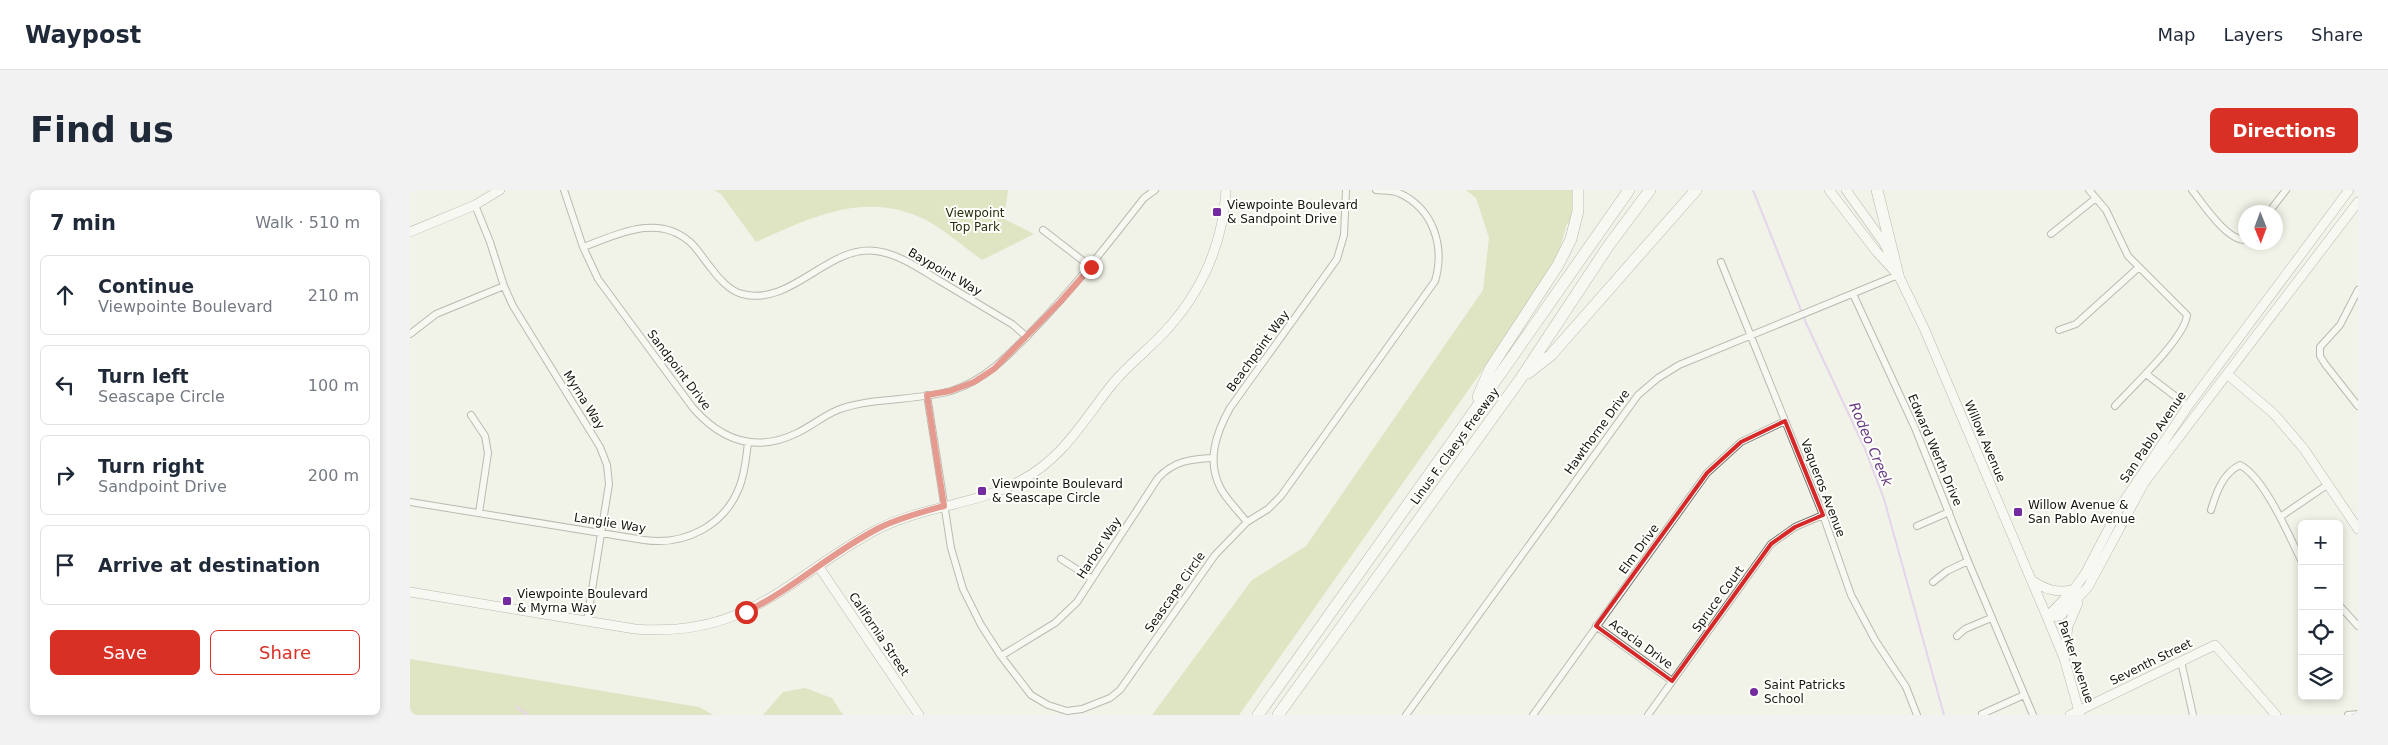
<!DOCTYPE html>
<meta charset="utf-8">
<style>
body{margin:0;font-family:"DejaVu Sans",sans-serif;background:#f2f2f3;color:#1f2937}
.controls{position:absolute;right:15px;bottom:15px;display:grid;overflow:hidden;border-radius:8px;box-shadow:0 2px 8px #0003}
.controls button{width:45px;height:45px;display:grid;place-items:center;padding:0;border:0;border-bottom:1px solid #e0e1e3;background:#fff;color:#1f2937;font:25px sans-serif}
.compass{position:absolute;left:1828px;top:15px;width:45px;height:45px;border-radius:50%;background:#fff;box-shadow:0 2px 8px #0003;rotate:179deg}
.stop{position:absolute;width:15px;height:15px;margin:-11px;border:4px solid #d93025;border-radius:50%;background:#fff}
.stop.end{background:#d93025;border-color:#fff;box-shadow:0 1px 5px #0008}
.list{margin:0;padding:0;list-style:none}
h2{display:flex;justify-content:space-between;align-items:center;height:65px;margin:0;padding:0 20px;font-size:21px}
h2 small{font-size:16px;font-weight:400;color:#747a83}
.list li{display:grid;grid-template-columns:32px 1fr auto;gap:15px;align-items:center;box-sizing:border-box;height:80px;margin:0 10px 10px;padding:0 10px;border:1px solid #e0e1e3;border-radius:8px}
.list b{display:block;font-size:19px;white-space:nowrap}
.list p{margin:0;font-size:16px;white-space:nowrap;color:#747a83}
.list em{font-size:16px;font-style:normal;color:#747a83}
.actions{display:flex;gap:10px;padding:15px 20px}
.actions a{flex:1;padding:11px 0;border:1px solid #d93025;border-radius:8px;text-align:center;font-size:18px;color:#d93025}
.actions .main{background:#d93025;color:#fff}
.icon{flex:none;width:28px;height:28px;fill:none;stroke:currentColor;stroke-width:2;stroke-linecap:round;stroke-linejoin:round}
.map{position:relative;flex:none;width:1948px;height:525px;overflow:hidden;border-radius:8px}
header{display:flex;align-items:center;gap:30px;box-sizing:border-box;height:70px;padding:0 25px;background:#fff;border-bottom:1px solid #e0e1e3}
header strong{font-size:24px}
nav{display:flex;gap:28px;margin-inline-start:auto;font-size:18px}
.intro{display:flex;align-items:center;justify-content:space-between;box-sizing:border-box;height:120px;padding:0 30px}
h1{margin:0;font-size:35px}
.button{padding:12px 22px;border-radius:8px;background:#d93025;color:#fff;font-size:18px;font-weight:700}
main{display:flex;gap:30px;padding:0 30px}
aside{flex:1;background:#fff;border-radius:8px;box-shadow:0 2px 8px #0003}
.map>svg:first-child{display:block}
</style>
<header>
<strong>Waypost</strong>
<nav><a>Map</a><a>Layers</a><a>Share</a></nav>
</header>
<div class="intro"><h1>Find us</h1><a class="button">Directions</a></div>
<main>
<aside>
<h2>7 min<small>Walk · 510 m</small></h2>
<ul class="list">
<li><svg class="icon" aria-label="ahead" viewBox="0 0 24 24"><path d="M12 20V5M6 11l6-6 6 6"/></svg><div><b>Continue</b><p>Viewpointe Boulevard</p></div><em>210 m</em></li>
<li><svg class="icon" aria-label="left" viewBox="0 0 24 24"><path d="M17 20v-9H6M10 6l-5 5 5 5"/></svg><div><b>Turn left</b><p>Seascape Circle</p></div><em>100 m</em></li>
<li><svg class="icon" aria-label="right" viewBox="0 0 24 24"><path d="M7 20v-9h11M14 6l5 5-5 5"/></svg><div><b>Turn right</b><p>Sandpoint Drive</p></div><em>200 m</em></li>
<li><svg class="icon" aria-label="arrive" viewBox="0 0 24 24"><path d="M6 21V4h12l-3 4 3 4H6"/></svg><div><b>Arrive at destination</b></div></li>
</ul>
<div class="actions"><a class="main">Save</a><a>Share</a></div>
</aside>
<div class="map">
<svg width="1948" height="525" viewBox="0 0 1948 525">
<rect width="100%" height="100%" fill="#f1f3e8"/>
<path fill="#cbd597" d="M304,0H598L594,29L624,44L572,70C554,57 536,41 516,30C456,0 402,27 346,52L311,4Z
M1056,0H1168L1165,31L1157,34L1148,65L1086,161L829,525H742L842,390L896,356L1073,100L1079,48L1066,8Z
M0,469L289,517L303,525H0Z
M395,498L422,508L433,525H353L373,502Z"/>
<g fill="none" stroke-linecap="round" stroke-linejoin="round">
<path stroke="#d4b2f0" stroke-width="2" d="M1343,0L1396,133L1455,259L1474,309L1534,525
M107,517L118,525"/>
<defs>
<path id="street" d="M154,0L173,57L188,89L283,218C312,251 346,263 387,243C402,236 414,225 430,219C465,207 505,211 541,201C575,190 598,166 622,141C663,99 698,54 734,8L745,0
M1679,0L1696,20L1718,66L1777,125C1775,148 1722,197 1705,216
M1782,0C1793,14 1817,51 1836,50
M65,15L80,52L94,96L103,116L190,257L197,275L199,294L177,431
M1859,22L1876,0
M633,40L681,77
M1641,44L1686,8
M173,57C207,45 247,23 280,52C288,59 294,70 301,78C308,88 320,101 332,104C382,117 417,55 466,61C489,64 510,79 530,91C554,105 578,120 602,134L617,147
M1311,72L1413,325L1441,405L1465,450L1496,497L1507,525
M1948,100L1930,135L1910,157V166L1915,174L1948,216
M1443,104L1505,238L1558,371L1623,525
M1649,140L1666,134L1728,78
M0,144L26,124L94,96
M1736,184L1778,216
M517,205L541,358L553,399L571,435L591,466L621,505L638,515L657,521L672,519L700,508L710,500L805,365L837,332L858,319L871,306L1025,91C1035,57 1024,19 989,3C982,0 973,1 966,0
M61,225L75,246L78,263L69,323
M0,312L234,350C274,356 314,336 329,298C335,284 336,268 338,253
M1801,320C1806,303 1813,283 1830,275C1855,288 1879,346 1892,372
M1870,327L1917,295
M837,332C829,322 817,310 811,299C796,271 806,243 820,218L927,69L934,45L936,0
M1507,336L1539,322
M651,369L682,389
M1523,392L1537,381L1558,371
M1929,415L1948,436
M1186,436L1262,491
M1547,446L1555,439L1581,428
M591,466L645,433L667,412L748,288C764,271 780,269 803,268
M1771,471L1783,525
M1572,524L1614,505
M996,525L1228,205L1248,188L1269,175L1488,85
M1123,525L1297,283L1331,252L1375,231
M1238,525L1361,354L1385,337L1413,325
M1938,525L1948,524"/>
<path id="secondary" d="M1419,0L1466,61L1488,85
M1436,0L1474,53L1479,63
M0,42L65,15L90,0
M1486,80L1514,138L1637,427L1654,468L1670,525
M1817,184L1864,224L1894,259L1948,339
M409,377L509,525
M1621,390C1635,399 1645,403 1662,400
M0,402L225,439C337,448 377,389 464,341C510,316 564,316 610,291C654,268 674,229 704,192C721,172 743,156 760,136C794,97 813,51 816,0
M1637,427L1650,426L1678,397L1734,293L1948,12
M1637,427L1664,399L1675,384L1710,317L1778,216L1939,0
M1654,468L1658,436L1668,413
M1660,525L1805,455L1866,525"/>
<path id="highway" d="M1467,0L1488,85
M1118,183L1141,165L1286,0
M1068,207L1080,179L1148,75L1161,49L1168,21V0
M848,525L1060,227L1219,0
M868,525L1109,191L1199,55L1240,0"/>
</defs>
<use href="#street" stroke="#76786e" stroke-width="8"/>
<use href="#secondary" stroke="#76786e" stroke-width="10"/>
<use href="#highway" stroke="#76786e" stroke-width="12"/>
<use href="#street" stroke="#fff" stroke-width="6"/>
<use href="#secondary" stroke="#fff" stroke-width="9"/>
<use href="#highway" stroke="#fff" stroke-width="11"/>
</g>
<g fill="none" stroke-linecap="round" stroke-linejoin="round">
<path stroke="#d93025" stroke-width="6" d="M336,422C383,399 422,362 469,338C489,328 512,322 534,316L517,205L540,201L564,192L584,179L650,112L681,77"/>
</g>
<path d="M0 0H1948V525H0ZM1375,231L1413,325L1385,337L1361,354L1262,491L1186,436L1297,283L1331,252Z" fill="#f1f3e8" fill-opacity=".55" fill-rule="evenodd"/>
<path fill="none" stroke="#d62828" stroke-width="4" stroke-linejoin="round" d="M1375,231L1413,325L1385,337L1361,354L1262,491L1186,436L1297,283L1331,252Z"/>
<g fill="#742b9f" stroke="#fefffb" stroke-width="2">
<rect x="802" y="17" width="10" height="10" rx="2.5"/>
<rect x="567" y="296" width="10" height="10" rx="2.5"/>
<rect x="1603" y="317" width="10" height="10" rx="2.5"/>
<rect x="92" y="406" width="10" height="10" rx="2.5"/>
<circle cx="1344" cy="502" r="5"/>
</g>
<g text-anchor="middle" stroke-width="4" stroke-linejoin="round" paint-order="stroke">
<g font-size="12" fill="#141511" stroke="#fefffb" text-anchor="start">
<text x="817" y="19">Viewpointe Boulevard<tspan x="817" dy="14">&amp; Sandpoint Drive</tspan></text>
<text x="582" y="298">Viewpointe Boulevard<tspan x="582" dy="14">&amp; Seascape Circle</tspan></text>
<text x="1618" y="319">Willow Avenue &amp;<tspan x="1618" dy="14">San Pablo Avenue</tspan></text>
<text x="107" y="408">Viewpointe Boulevard<tspan x="107" dy="14">&amp; Myrna Way</tspan></text>
<text x="1354" y="499">Saint Patricks<tspan x="1354" dy="14">School</tspan></text>
</g>
<g font-size="12" fill="#2a2e0e" stroke="#fefffb">
<text x="565" y="27">Viewpoint<tspan x="565" dy="14">Top Park</tspan></text>
</g>
<g font-size="12" fill="#141511" stroke="#fefffb">
<text transform="translate(535 82) rotate(30)" y="4">Baypoint Way</text>
<text transform="translate(848 161) rotate(-54)" y="4">Beachpoint Way</text>
<text transform="translate(269 180) rotate(53)" y="4">Sandpoint Drive</text>
<text transform="translate(174 210) rotate(58)" y="4">Myrna Way</text>
<text transform="translate(1187 242) rotate(-54)" y="4">Hawthorne Drive</text>
<text transform="translate(1743 247) rotate(-56)" y="4">San Pablo Avenue</text>
<text transform="translate(1575 251) rotate(67)" y="4">Willow Avenue</text>
<text transform="translate(1045 256) rotate(-54)" y="4">Linus F. Claeys Freeway</text>
<text transform="translate(1525 260) rotate(67)" y="4">Edward Werth Drive</text>
<text transform="translate(1413 298) rotate(69)" y="4">Vaqueros Avenue</text>
<text transform="translate(200 333) rotate(9)" y="4">Langlie Way</text>
<text transform="translate(689 358) rotate(-57)" y="4">Harbor Way</text>
<text transform="translate(1229 359) rotate(-54)" y="4">Elm Drive</text>
<text transform="translate(765 402) rotate(-55)" y="4">Seascape Circle</text>
<text transform="translate(1308 409) rotate(-54)" y="4">Spruce Court</text>
<text transform="translate(469 444) rotate(56)" y="4">California Street</text>
<text transform="translate(1231 454) rotate(36)" y="4">Acacia Drive</text>
<text transform="translate(1666 472) rotate(71)" y="4">Parker Avenue</text>
<text transform="translate(1741 472) rotate(-26)" y="4">Seventh Street</text>
</g>
<g font-size="14" font-style="italic" fill="#673b85" stroke="#fefffb">
<text transform="translate(1461 254) rotate(67)" y="5">Rodeo Creek</text>
</g>
</g>
</svg>
<div class="controls">
<button>+</button>
<button>−</button>
<button><svg class="icon" aria-label="locate" viewBox="0 0 24 24"><circle cx="12" cy="12" r="6"/><path d="M12 2v4M12 18v4M2 12h4M18 12h4"/></svg></button>
<button><svg class="icon" aria-label="layers" viewBox="0 0 24 24"><path d="M12 4l9 5-9 5-9-5zM3 14l9 5 9-5"/></svg></button>
</div>
<svg class="compass" viewBox="-18 -18 36 36"><path d="M0-13l5 13h-10z" fill="#e53935"/><path d="M0 13l5-13h-10z" fill="#747a83"/></svg>
<div class="stop" style="left:336px;top:422px"></div>
<div class="stop end" style="left:681px;top:77px"></div>
</div>
</main>
